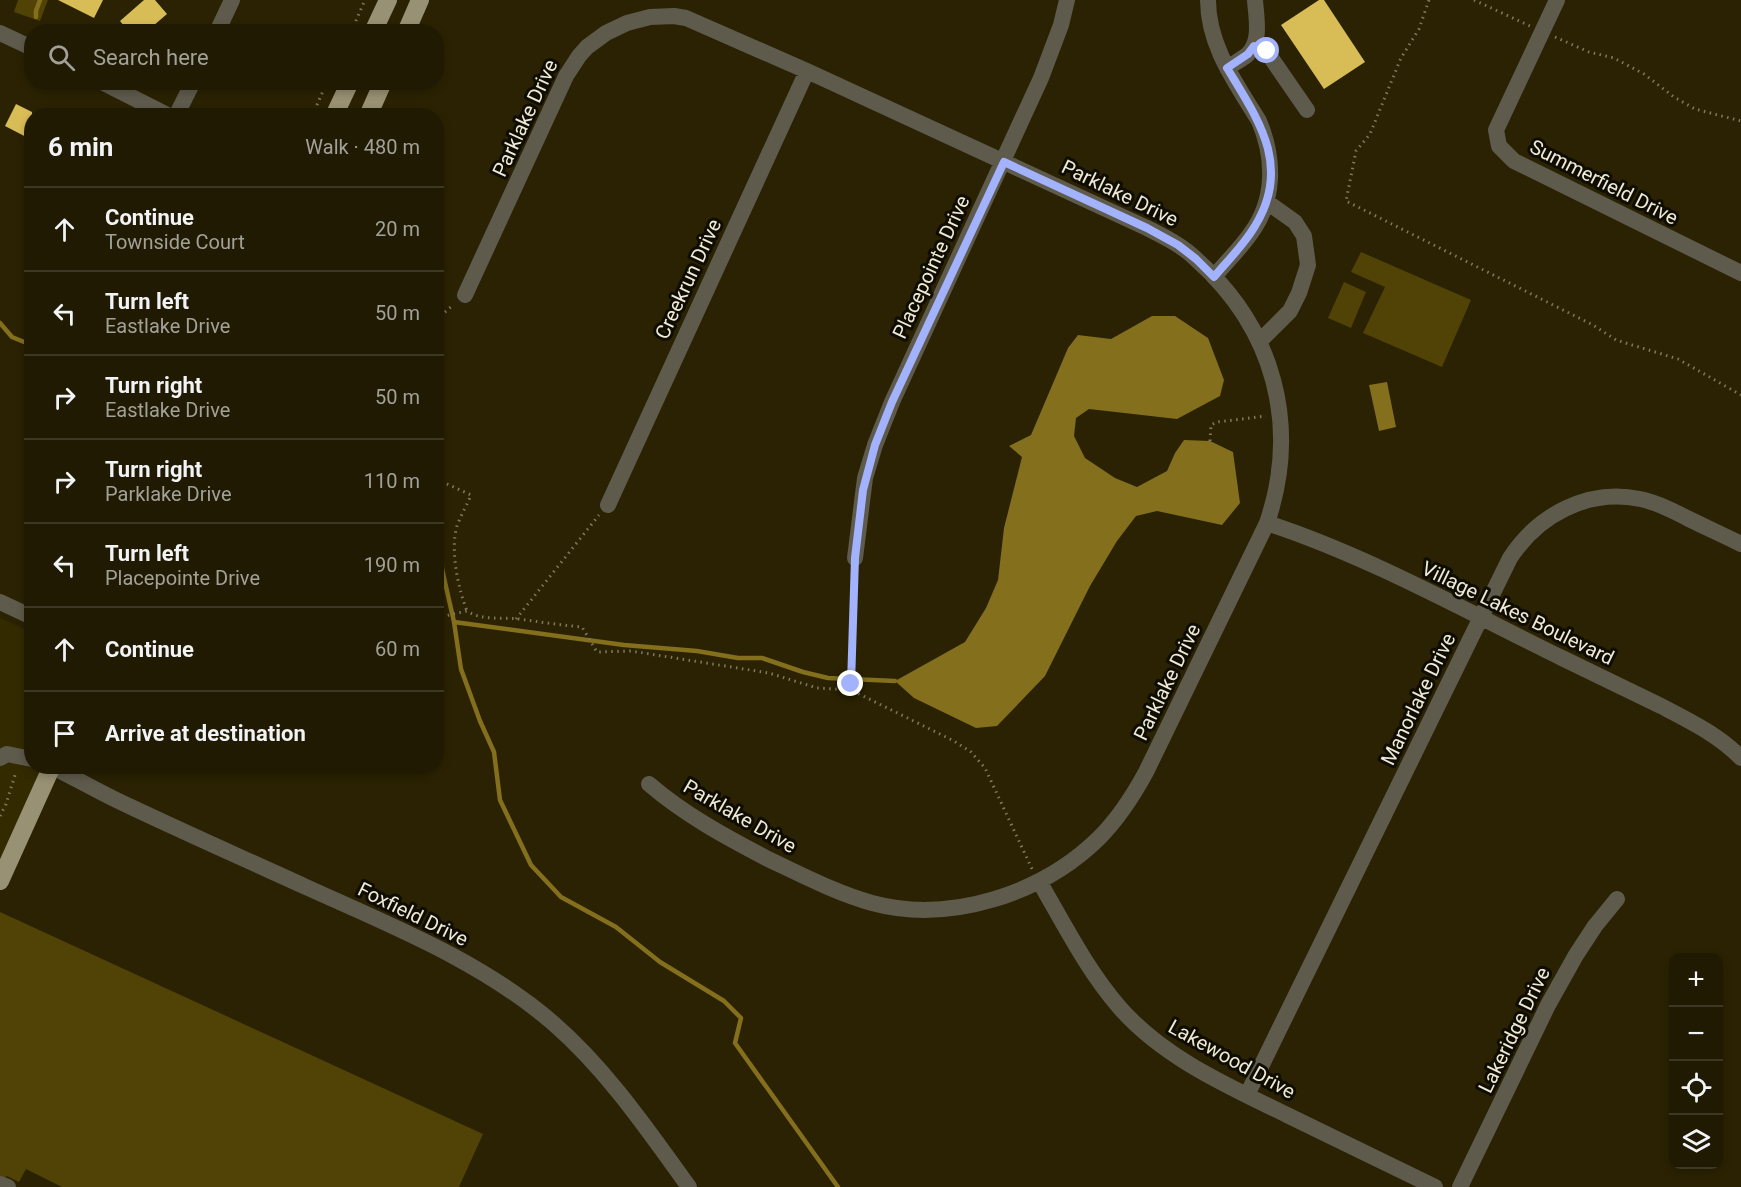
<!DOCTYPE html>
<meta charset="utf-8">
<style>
body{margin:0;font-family:Roboto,sans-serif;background:#28230c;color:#f1f3f6}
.controls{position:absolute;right:18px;bottom:18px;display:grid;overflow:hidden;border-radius:12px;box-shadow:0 3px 9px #0003}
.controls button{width:54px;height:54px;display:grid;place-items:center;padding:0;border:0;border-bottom:2px solid #3d3824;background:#201a02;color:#f1f3f6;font:30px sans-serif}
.stop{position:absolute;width:18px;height:18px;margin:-14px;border:4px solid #a3b2fd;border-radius:50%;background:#fff}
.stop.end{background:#a3b2fd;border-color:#fff;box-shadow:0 2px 6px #0008}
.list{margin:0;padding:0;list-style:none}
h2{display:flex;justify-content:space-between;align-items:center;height:78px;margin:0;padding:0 24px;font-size:26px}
h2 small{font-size:20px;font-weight:400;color:#a2a199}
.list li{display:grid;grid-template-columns:39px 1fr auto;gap:18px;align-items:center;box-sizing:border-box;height:84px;padding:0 24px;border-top:2px solid #3d3824}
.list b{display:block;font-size:22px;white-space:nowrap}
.list p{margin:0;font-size:20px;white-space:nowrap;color:#a2a199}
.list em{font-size:20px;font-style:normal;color:#a2a199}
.icon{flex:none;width:33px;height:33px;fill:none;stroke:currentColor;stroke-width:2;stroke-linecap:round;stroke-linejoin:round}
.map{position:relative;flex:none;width:1741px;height:1187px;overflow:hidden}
.search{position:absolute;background:#201a02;box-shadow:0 3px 9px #0003;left:24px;top:24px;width:420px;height:66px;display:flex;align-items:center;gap:15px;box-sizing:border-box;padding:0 21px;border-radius:24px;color:#a2a199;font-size:22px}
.panel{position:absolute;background:#201a02;box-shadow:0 3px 9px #0003;left:24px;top:108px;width:420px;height:666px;border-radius:24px}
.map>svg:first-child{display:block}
</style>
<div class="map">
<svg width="1741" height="1187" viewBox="0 0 1741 1187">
<rect width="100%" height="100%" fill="#2a2202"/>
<path fill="#342a00" d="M0,618L31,632L32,766L52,767L0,881Z"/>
<path fill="#514306" d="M18,0H48L40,21L14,12Z
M1361,252L1471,300L1442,367L1363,333L1385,287L1351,272Z
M1344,282L1366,292L1351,328L1328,318Z
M0,912L483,1134L459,1187H62L26,1169L19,1182L7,1176L0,1182Z"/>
<path fill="#836f1c" d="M1152,316H1175L1208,338L1224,380L1220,396L1177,419L1089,409L1076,418L1074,436L1085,458L1115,478L1137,487L1167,471L1175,453L1184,440L1210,441L1233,452L1240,503L1222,525L1157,511L1136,516L1117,541L1090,586L1045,676L997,726L976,728L914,698L895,681L965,642L986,608L998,580L1004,528L1022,457L1009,446L1031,435L1068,348L1078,335L1111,339Z
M1387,382L1396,427L1379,431L1369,385Z"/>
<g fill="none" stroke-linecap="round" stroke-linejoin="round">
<path stroke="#836f1c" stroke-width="4.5" d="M36,17V11L40,0
M0,323L12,337L29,344L32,347
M436,519L441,541L442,569L454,622L461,669L480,721L494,752L500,800L531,865L561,897L616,927L660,962L724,1001L741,1018L735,1043L838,1187
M454,622L624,645L697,651L738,658H762L803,672L828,678L895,681"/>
</g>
<path fill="#d8bd57" d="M58,0H103L94,18Z
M144,0H155L167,14L146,32H129L120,21Z
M1319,0H1324L1365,62L1324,89L1281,25Z
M16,104L32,112V140L5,126Z"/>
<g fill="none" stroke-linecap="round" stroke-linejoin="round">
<path stroke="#7f785e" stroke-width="3" stroke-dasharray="1.5 4.5" stroke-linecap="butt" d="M1429,0L1419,29L1401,58L1370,134L1356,151L1346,201L1593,325L1616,340L1678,359L1741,395
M1474,0L1530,26
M351,32L365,0
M1555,37L1589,52L1614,58L1644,74L1674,97L1695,109L1741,121
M312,116L327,82
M436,320L453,305
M1210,441L1211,425L1217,422L1266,416
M436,479L471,495C467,505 461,515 457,526C450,550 458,588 467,611
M436,618L467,611C482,621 502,617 519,619C540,622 561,625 582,627L597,652L631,651L769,673L817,688L851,690L954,741L971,752L985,768L1032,869
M516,619L599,515
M851,690L855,572
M0,816L6,804L16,772"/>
<path stroke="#5e5a4c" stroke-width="16" d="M1208,0C1208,46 1236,83 1259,121C1275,159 1275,200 1251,233C1240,249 1226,262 1214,277
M1557,0L1496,130L1499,146L1514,161L1741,273
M217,32L232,0
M0,33L32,48
M1254,46L1267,52L1307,110
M1227,68C1234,63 1241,60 1247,55C1262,42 1256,17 1255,0
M102,82L169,116
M176,116L193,82
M465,295L566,76L579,56L587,47L606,33L627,23L650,17L674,16L686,18L807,71L1147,228C1165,237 1183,246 1197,260C1274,329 1300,425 1267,523L1146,772C1133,796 1118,819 1099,838C1042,894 950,924 872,903C836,893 802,875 768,859C726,837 685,815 649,784
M1260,341L1290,311L1299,293L1308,265L1304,236L1295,222L1267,202
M608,505L807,71
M1267,523C1368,556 1466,611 1562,658C1595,674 1628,690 1661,706C1688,720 1719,735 1741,758
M855,558L865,478L875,445L892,402L1041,78L1061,25L1067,0
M0,602L32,617
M0,758L7,754L32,759
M51,766C77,779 102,794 129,806C188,834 247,860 306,887C392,926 481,961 553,1023C607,1070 647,1129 689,1187
M1039,881C1064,924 1087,970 1120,1008C1164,1058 1228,1086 1287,1115C1336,1139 1386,1163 1435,1187
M1247,1095L1510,558C1538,515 1588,488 1640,499C1656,502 1672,510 1687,518C1705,527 1723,535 1741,544
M0,1184L8,1187
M1460,1187L1548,1005L1576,955L1595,926L1617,899"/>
<path stroke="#999174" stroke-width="18" d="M373,32L388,0
M406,32L420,0
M334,116L350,82
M368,116L383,82
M0,881L52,766"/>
</g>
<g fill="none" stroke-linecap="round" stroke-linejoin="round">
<path stroke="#a3b2fd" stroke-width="8" d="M851,684L855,558L863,490L875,445L892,402L1004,162L1147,228L1178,245L1196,259L1214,277C1228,260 1244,245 1255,226C1292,166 1258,119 1227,68L1248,54L1254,46L1267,51"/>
</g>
<g text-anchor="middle" stroke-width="6" stroke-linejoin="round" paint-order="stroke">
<g font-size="20" fill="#eeead7" stroke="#0f0c02">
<text transform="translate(525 118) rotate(-65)" y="7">Parklake Drive</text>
<text transform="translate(1604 182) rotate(27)" y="7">Summerfield Drive</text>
<text transform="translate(1120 193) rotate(26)" y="7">Parklake Drive</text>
<text transform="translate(931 267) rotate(-65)" y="7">Placepointe Drive</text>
<text transform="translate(688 279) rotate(-65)" y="7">Creekrun Drive</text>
<text transform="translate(1518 613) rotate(26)" y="7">Village Lakes Boulevard</text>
<text transform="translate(1167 682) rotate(-64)" y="7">Parklake Drive</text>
<text transform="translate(1418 699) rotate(-64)" y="7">Manorlake Drive</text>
<text transform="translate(740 816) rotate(30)" y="7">Parklake Drive</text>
<text transform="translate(413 914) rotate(26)" y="7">Foxfield Drive</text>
<text transform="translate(1514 1030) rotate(-64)" y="7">Lakeridge Drive</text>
<text transform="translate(1232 1059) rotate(29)" y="7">Lakewood Drive</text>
</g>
</g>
</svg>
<div class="controls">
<button>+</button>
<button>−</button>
<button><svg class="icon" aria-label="locate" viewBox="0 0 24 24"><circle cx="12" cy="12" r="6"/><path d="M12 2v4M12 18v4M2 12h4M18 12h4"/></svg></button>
<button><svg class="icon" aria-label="layers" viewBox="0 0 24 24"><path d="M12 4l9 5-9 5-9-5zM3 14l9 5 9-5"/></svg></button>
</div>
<div class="stop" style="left:1267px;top:51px"></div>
<div class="stop end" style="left:851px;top:684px"></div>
<div class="search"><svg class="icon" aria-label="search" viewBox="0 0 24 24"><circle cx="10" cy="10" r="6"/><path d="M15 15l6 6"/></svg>Search here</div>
<section class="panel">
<h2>6 min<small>Walk · 480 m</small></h2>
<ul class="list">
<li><svg class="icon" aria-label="ahead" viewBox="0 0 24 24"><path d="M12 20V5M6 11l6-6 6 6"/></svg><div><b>Continue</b><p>Townside Court</p></div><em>20 m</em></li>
<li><svg class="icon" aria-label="left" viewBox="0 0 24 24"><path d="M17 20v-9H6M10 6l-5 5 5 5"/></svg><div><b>Turn left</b><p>Eastlake Drive</p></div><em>50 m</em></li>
<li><svg class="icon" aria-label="right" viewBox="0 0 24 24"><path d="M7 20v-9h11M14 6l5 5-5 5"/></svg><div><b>Turn right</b><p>Eastlake Drive</p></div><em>50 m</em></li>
<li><svg class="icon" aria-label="right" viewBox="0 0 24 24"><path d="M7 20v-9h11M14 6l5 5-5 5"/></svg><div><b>Turn right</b><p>Parklake Drive</p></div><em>110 m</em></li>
<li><svg class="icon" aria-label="left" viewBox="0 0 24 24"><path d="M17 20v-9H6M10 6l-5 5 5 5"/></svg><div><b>Turn left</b><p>Placepointe Drive</p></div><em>190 m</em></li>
<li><svg class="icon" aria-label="ahead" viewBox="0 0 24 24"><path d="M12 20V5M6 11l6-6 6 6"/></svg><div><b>Continue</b></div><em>60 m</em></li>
<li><svg class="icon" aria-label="arrive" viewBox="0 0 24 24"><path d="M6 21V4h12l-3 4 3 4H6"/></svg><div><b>Arrive at destination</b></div></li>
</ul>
</section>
</div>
